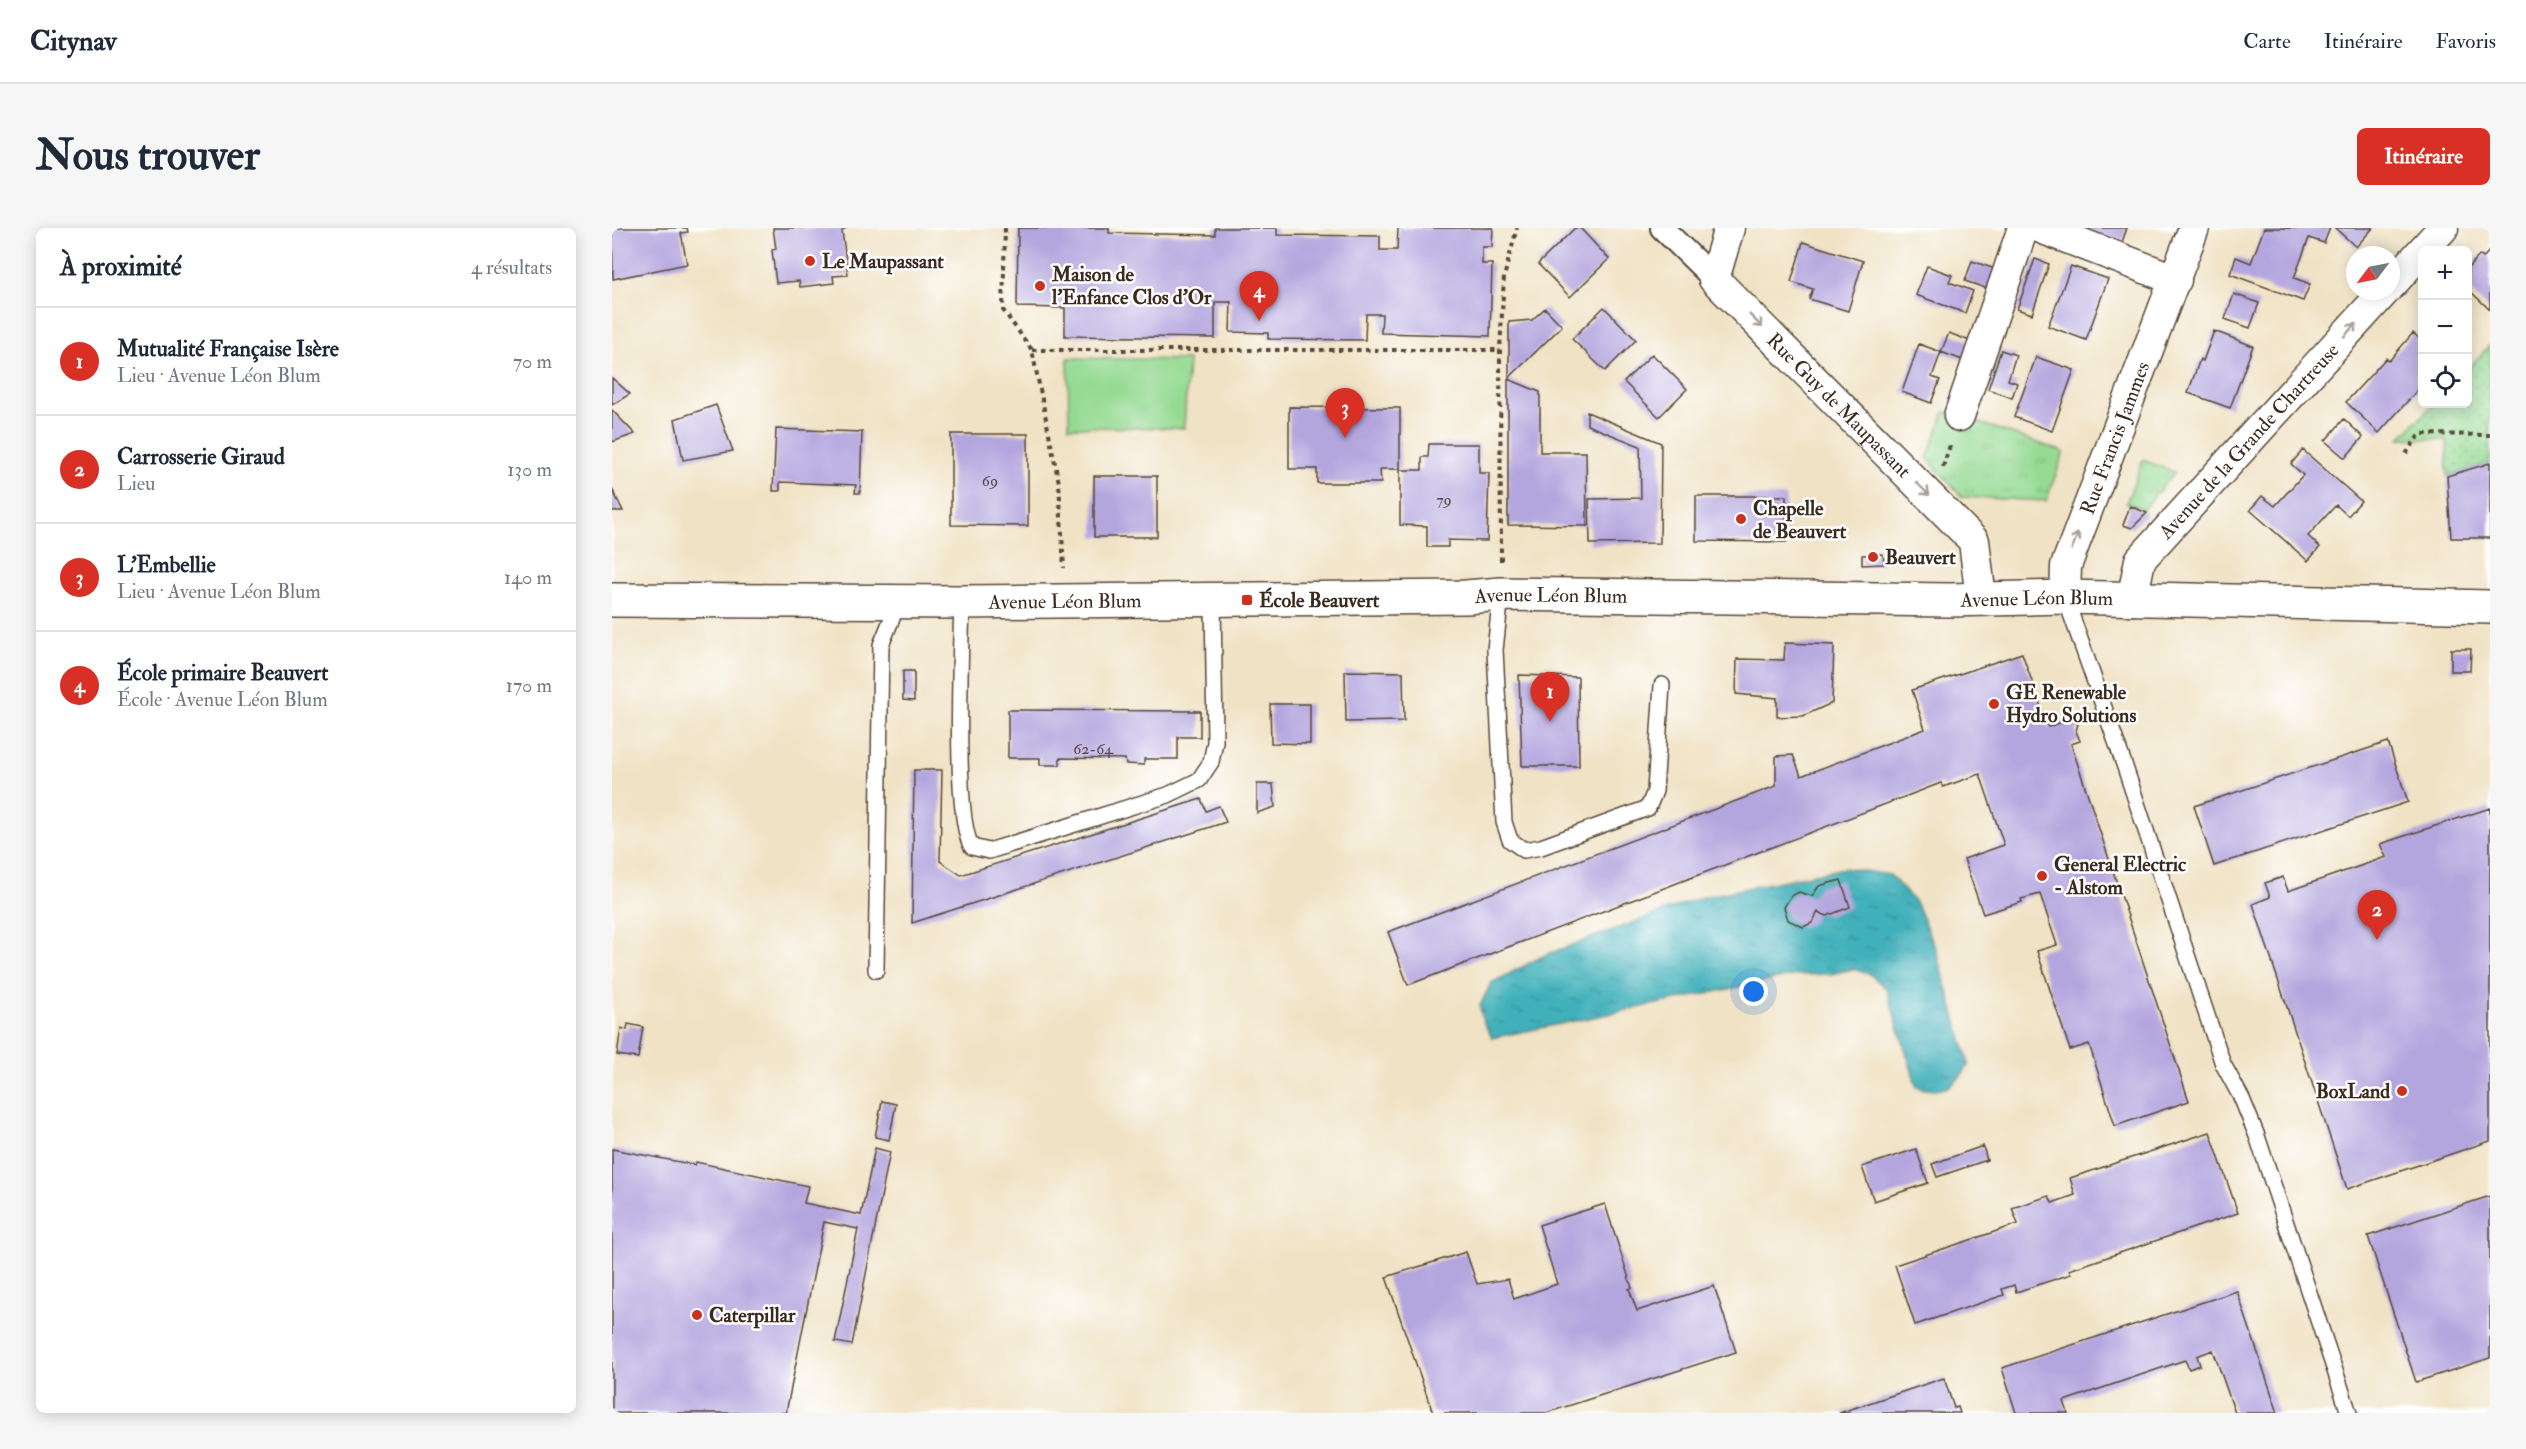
<!DOCTYPE html>
<html lang="fr">
<meta charset="utf-8">
<style>
body{margin:0;font-family:"IM FELL Double Pica",serif;background:#f6f6f7;color:#1f2937}
.controls{position:absolute;right:18px;top:18px;display:grid;overflow:hidden;border-radius:9px;box-shadow:0 3px 15px #0003}
.controls button{width:54px;height:54px;display:grid;place-items:center;padding:0;border:0;border-bottom:2px solid #e0e1e3;background:#fff;color:#1f2937;font:30px sans-serif}
.compass{position:absolute;left:1734px;top:18px;width:54px;height:54px;border-radius:50%;background:#fff;box-shadow:0 3px 15px #0003;rotate:238deg}
.you{position:absolute;left:1142px;top:764px;width:21px;height:21px;margin:-15px;border:4px solid #fff;border-radius:50%;background:#1a73e8;box-shadow:0 0 0 9px #1a73e833}
.badge{display:grid;place-items:center;width:39px;height:39px;border-radius:50%;background:#d93025;color:#fff;font-size:20px;font-weight:700}
.pin{position:absolute;translate:-50% -50px;filter:drop-shadow(0 2px 3px #0008)}
.pin::after{content:'';position:absolute;top:32px;width:21px;height:18px;background:inherit;clip-path:polygon(0 0,100% 0,50% 100%)}
.list{margin:0;padding:0;list-style:none}
h2{display:flex;justify-content:space-between;align-items:center;height:78px;margin:0;padding:0 24px;font-size:26px}
h2 small{font-size:20px;font-weight:400;color:#747a83}
.list li{display:grid;grid-template-columns:39px 1fr auto;gap:18px;align-items:center;box-sizing:border-box;height:108px;padding:0 24px;border-top:2px solid #e0e1e3}
.list b{display:block;font-size:22px;white-space:nowrap}
.list p{margin:0;font-size:20px;white-space:nowrap;color:#747a83}
.list em{font-size:20px;font-style:normal;color:#747a83}
.icon{flex:none;width:33px;height:33px;fill:none;stroke:currentColor;stroke-width:2;stroke-linecap:round;stroke-linejoin:round}
.map{position:relative;flex:none;width:1878px;height:1185px;overflow:hidden;border-radius:9px}
header{display:flex;align-items:center;gap:36px;box-sizing:border-box;height:84px;padding:0 30px;background:#fff;border-bottom:2px solid #e0e1e3}
header strong{font-size:28px}
nav{display:flex;gap:33px;margin-inline-start:auto;font-size:21px}
.intro{display:flex;align-items:center;justify-content:space-between;box-sizing:border-box;height:144px;padding:0 36px}
h1{margin:0;font-size:42px}
.button{padding:15px 27px;border-radius:9px;background:#d93025;color:#fff;font-size:21px;font-weight:700}
main{display:flex;gap:36px;padding:0 36px}
aside{flex:1;background:#fff;border-radius:9px;box-shadow:0 3px 15px #0003}
.map>svg:first-child{display:block}
</style>
<header>
<strong>Citynav</strong>
<nav><a>Carte</a><a>Itinéraire</a><a>Favoris</a></nav>
</header>
<div class="intro"><h1>Nous trouver</h1><a class="button">Itinéraire</a></div>
<main>
<aside>
<h2>À proximité<small>4 résultats</small></h2>
<ul class="list">
<li><span class="badge">1</span><div><b>Mutualité Française Isère</b><p>Lieu · Avenue Léon Blum</p></div><em>70 m</em></li>
<li><span class="badge">2</span><div><b>Carrosserie Giraud</b><p>Lieu</p></div><em>130 m</em></li>
<li><span class="badge">3</span><div><b>L'Embellie</b><p>Lieu · Avenue Léon Blum</p></div><em>140 m</em></li>
<li><span class="badge">4</span><div><b>École primaire Beauvert</b><p>École · Avenue Léon Blum</p></div><em>170 m</em></li>
</ul>
</aside>
<div class="map">
<svg width="1878" height="1185" viewBox="0 0 1878 1185">
<defs>
<pattern id="grass-tufts" width="24" height="20" patternUnits="userSpaceOnUse" patternTransform="scale(1.5)"><rect width="24" height="20" fill="#95da93"/><path d="M3 7l-1-3M5 7V3M7 7l1-3M15 17l-1-3M17 17v-4M19 17l1-3" fill="none" stroke="#81bb7e"/></pattern>
<pattern id="park-dots" width="8" height="8" patternUnits="userSpaceOnUse" patternTransform="scale(1.5)"><rect width="8" height="8" fill="#95da93"/><path d="M2 2h.1M6 6h.1" fill="none" stroke="#81bb7e" stroke-width="1.8" stroke-linecap="round"/></pattern>
<pattern id="water-ripples" width="26" height="14" patternUnits="userSpaceOnUse" patternTransform="scale(1.5)"><rect width="26" height="14" fill="#40b0ba"/><path d="M2 4q2-2 4 0t4 0M15 11q2-2 4 0t4 0" fill="none" stroke="#378f97"/></pattern>
</defs>
<rect width="100%" height="100%" fill="#fff"/>
<filter id="ink" filterUnits="userSpaceOnUse"><feTurbulence type="fractalNoise" baseFrequency=".0167" numOctaves="2"/><feDisplacementMap in="SourceGraphic" scale="12" xChannelSelector="R" yChannelSelector="G"/><feConvolveMatrix kernelMatrix="1 2 1 2 8 2 1 2 1" color-interpolation-filters="sRGB"/></filter>
<filter id="wash" filterUnits="userSpaceOnUse"><feTurbulence type="fractalNoise" baseFrequency=".008" numOctaves="4" result="noise"/><feDisplacementMap in="SourceGraphic" scale="24" xChannelSelector="R" yChannelSelector="G"/><feGaussianBlur stdDeviation="1.35" result="paint"/><feColorMatrix in="noise" values="0 0 0 0 0 0 0 0 0 0 0 0 0 0 0 0 0 1.4 0 .05"/><feComposite in="paint" operator="in"/></filter>
<g filter="url(#wash)">
<rect width="100%" height="100%" fill="#f0e2c4"/>
<path fill="url(#grass-tufts)" stroke="#688258" stroke-width="1.5" d="M1333,183L1452,224L1434,273L1350,269L1315,230Z
M1531,232L1563,244L1531,281L1514,275Z"/>
<path fill="url(#park-dots)" stroke="#688258" stroke-width="1.5" d="M1878,117V235L1835,248V212L1788,210L1822,176H1856V140Z"/>
<path fill="#95da93" stroke="#688258" stroke-width="1.5" d="M456,130L576,132L572,200L457,199Z"/>
<path fill="url(#water-ripples)" stroke="#3e6d6c" stroke-width="1.5" d="M1232,640L1278,647L1303,674L1324,721L1357,836C1344,858 1331,867 1305,859L1274,760L1259,747L1241,741L1219,746L1185,747L880,810L870,791L868,778L879,755L933,727L1091,669Z"/>
<g id="blocks">
<path fill="#b3a6de" d="M0,0H75L76,4L69,5L75,36L1,51Z
M161,0H234L230,3L236,47L221,48L222,55L188,59L187,53L164,55L160,22L164,21Z
M406,0H497V5L603,7V0H665V7L768,8V22H785L786,0H881L880,19H870V36H880L878,108L769,105L770,86H754L753,112L656,111V105L618,104L619,74H603V110L453,108V80L405,79Z
M963,0H968L997,31L958,69L926,36Z
M1474,0H1515L1508,20L1472,7Z
M1652,0H1718L1712,15L1697,10L1682,50L1698,56L1691,73L1618,46L1624,29L1639,35Z
M1723,0H1761L1744,19Z
M1191,14L1251,33L1236,83L1197,71L1201,61L1179,54Z
M1878,22V82L1856,61V40L1868,27L1871,30Z
M1423,31L1437,36L1420,86L1405,81Z
M1360,33L1389,43L1382,63L1353,53Z
M1315,38L1340,47L1337,54L1361,63L1353,85L1304,67Z
M1459,38L1496,51L1474,112L1436,98Z
M1622,66L1647,75L1638,100L1613,91Z
M992,79L1024,112L993,143L960,111Z
M933,80L950,98L897,150V94L920,92Z
M1602,103L1641,118L1618,180L1576,165L1588,131L1591,133Z
M1337,105L1363,115L1356,134L1329,124Z
M1801,105L1810,113V157L1767,205L1734,174L1774,130L1777,133Z
M1307,116L1329,124L1320,149L1328,152L1319,175L1290,164Z
M1389,122L1404,127L1396,152L1405,155L1400,170L1376,161Z
M1040,126L1075,161L1047,189L1012,154Z
M1424,129L1462,142L1440,203L1402,189Z
M0,150L18,166L0,177Z
M896,151L928,164V224H974L975,298L896,297Z
M104,177L121,223L71,232L63,191Z
M677,179L788,180V241H768L769,255H705V241H677Z
M0,182L23,206L0,214Z
M975,184L1049,215L1048,315L978,316L977,271L1029,270L1028,218L975,197Z
M1732,191L1751,209L1733,230L1713,213Z
M164,201L250,204L248,265H243L244,257L168,254V263H161Z
M339,206H416V298L339,297Z
M817,216H867V245H877L875,313L836,312V319H815V298L788,297V242H810V229H816Z
M1691,222L1749,273L1736,288L1724,277L1696,308L1708,319L1696,333L1638,282L1650,268L1663,278L1691,247L1679,236Z
M1878,235V310H1839L1835,248Z
M482,248H545V309H482Z
M0,261L11,283H0Z
M1084,268H1174V314L1084,313Z
M1518,278L1535,285L1520,300L1511,297Z
M1271,326L1272,336L1250,337V327Z
M1173,415L1222,417L1220,475L1191,488L1165,489V470L1124,466L1125,431L1172,432Z
M1839,421H1859L1858,443H1839Z
M1410,425L1436,499L1450,494L1452,489L1466,496L1464,503L1468,513L1459,516L1577,873L1503,898L1477,816L1458,822L1425,723L1445,717L1428,666L1409,671L1410,674L1371,686L1352,631L1392,617L1368,546L1331,559L1329,555L796,757L776,704L1164,558V528L1181,527L1189,548L1313,501L1300,462Z
M291,443H302V473L291,472Z
M733,443L791,444L792,493L734,494Z
M907,447L966,449L967,538H910Z
M658,476H698V516L659,515Z
M396,482L588,483V509H566V531H532V537L514,536L513,531L448,530V537H428V530H396Z
M1776,514L1796,574L1602,638L1582,578Z
M302,542H330L328,633L349,647L589,571L594,583L607,578L614,594L300,695Z
M645,556H661L663,579L645,585Z
M1878,580V913L1735,961L1641,676L1658,669L1653,655L1671,649L1676,663L1774,629L1768,616Z
M1229,652L1238,679L1215,688L1206,684L1200,695L1191,699L1176,692L1172,679L1179,668L1187,664L1200,668L1207,658Z
M16,796L31,799L26,830L5,827L9,800L15,802Z
M270,873L284,876L277,912L263,909Z
M1598,904L1626,985L1457,1042L1459,1046L1404,1064L1402,1057L1390,1061L1392,1067L1303,1097L1283,1037L1406,996L1400,980L1437,968L1440,975L1463,967L1458,950Z
M1371,918L1375,932L1325,949L1320,936Z
M263,920L278,924L240,1117L223,1114L246,1001L212,994L174,1185H0V921L83,937L84,934L196,958L192,975L249,987Z
M1304,921L1316,955L1262,973L1250,939Z
M1878,968V1130L1804,1154L1756,1008Z
M993,976L1020,1060L1017,1061L1025,1083L1102,1058L1124,1124L934,1185H821L774,1049L854,1024L865,1056L896,1051L902,1071L945,1056L927,997Z
M1625,1063L1666,1185H1623L1601,1122L1585,1128L1588,1137L1577,1141L1573,1132L1452,1173L1456,1185H1404L1390,1140Z
M1332,1150L1342,1180L1346,1179L1348,1185H1227Z"/>
</g>
</g>
<g filter="url(#ink)">
<use href="#blocks" fill-opacity="0" stroke="#564637" stroke-width="1.5"/>
<g fill="none" stroke-linecap="round" stroke-linejoin="round">
<defs>
<path id="service" d="M889,366L883,422L892,594L898,612L912,622L929,619L1036,580L1043,563L1050,457
M1453,369L1513,539L1611,836L1630,871L1645,908L1737,1185
M350,374C349,417 341,591 360,619L377,623L556,567L587,552L599,534L603,514L601,372
M264,742L269,417L287,373"/>
<path id="pedestrian" d="M1050,0L1102,51"/>
<g id="minor">
<path id="s1" d="M1117,0L1102,51L1362,313L1369,371"/>
<path d="M1429,0L1564,52"/>
<path d="M1779,57L1831,0"/>
<path d="M1347,188L1411,0"/>
<path id="s2" d="M1453,369L1454,338L1582,0"/>
<path id="s3" d="M1520,372L1528,332L1773,63"/>
</g>
<g id="tertiary">
<path id="s4" d="M0,372L350,374L854,369L889,366L1338,372L1453,369L1878,379"/>
</g>
</defs>
<use href="#service" stroke="#564637" stroke-width="18"/>
<use href="#pedestrian" stroke="#564637" stroke-width="26"/>
<use href="#minor" stroke="#564637" stroke-width="33"/>
<use href="#tertiary" stroke="#564637" stroke-width="36"/>
<path stroke="#564637" stroke-width="4" stroke-dasharray="4.5 4.5" stroke-linecap="butt" d="M393,0L391,82L420,122L447,255L452,340
M420,122H888
M1794,226L1804,211L1810,206L1878,207
M1331,239L1338,217
M889,333L888,122L892,49L905,0"/>
<use href="#service" stroke="#fff" stroke-width="15"/>
<use href="#pedestrian" stroke="#fff" stroke-width="22"/>
<use href="#minor" stroke="#fff" stroke-width="30"/>
<use href="#tertiary" stroke="#fff" stroke-width="33"/>
</g>
<defs><path id="oneway-shaft" d="M-6 0H5M1.5-3L5.5 0L1.5 3" fill="none" stroke-width="1.6" stroke-linecap="round" stroke-linejoin="round" transform="scale(1.5)"/></defs>
<g stroke="#a79f9a">
<use href="#oneway-shaft" transform="translate(1144 93) rotate(45)"/>
<use href="#oneway-shaft" transform="translate(1738 102) rotate(-48)"/>
<use href="#oneway-shaft" transform="translate(1311 261) rotate(44)"/>
<use href="#oneway-shaft" transform="translate(1463 313) rotate(-68)"/>
</g>
</g>
<g fill="#c8321e" stroke="#fff" stroke-width="2">
<circle cx="198" cy="33" r="6"/>
<circle cx="428" cy="58" r="6"/>
<circle cx="1129" cy="291" r="6"/>
<circle cx="1261" cy="329" r="6"/>
<rect x="629" y="366" width="12" height="12" rx="3"/>
<circle cx="1382" cy="476" r="6"/>
<circle cx="1430" cy="648" r="6"/>
<circle cx="1790" cy="863" r="6"/>
<circle cx="85" cy="1087" r="6"/>
</g>
<g text-anchor="middle" stroke-width="5" stroke-linejoin="round" paint-order="stroke">
<g font-size="16" fill="#59494e">
<text x="378" y="258">69</text>
<text x="832" y="277">79</text>
<text x="481" y="526">62-64</text>
</g>
<g font-size="20" font-weight="bold" fill="#3b2a1e" stroke="#fff" text-anchor="start">
<text x="210" y="40">Le Maupassant</text>
<text x="440" y="53">Maison de<tspan x="440" dy="23">l'Enfance Clos d'Or</tspan></text>
<text x="1141" y="287">Chapelle<tspan x="1141" dy="23">de Beauvert</tspan></text>
<text x="1273" y="336">Beauvert</text>
<text x="647" y="379">École Beauvert</text>
<text x="1394" y="471">GE Renewable<tspan x="1394" dy="23">Hydro Solutions</tspan></text>
<text x="1442" y="643">General Electric<tspan x="1442" dy="23">- Alstom</tspan></text>
<text x="1778" y="870" text-anchor="end">BoxLand</text>
<text x="97" y="1094">Caterpillar</text>
</g>
<g font-size="20" fill="#3b2a1e" stroke="#fff">
<text dy="7" stroke="none"><textPath href="#s1" startOffset="231">Rue Guy de Maupassant</textPath></text>
<text dy="7" stroke="none"><textPath href="#s2" startOffset="168">Rue Francis Jammes</textPath></text>
<text dy="7" stroke="none"><textPath href="#s3" startOffset="202">Avenue de la Grande Chartreuse</textPath></text>
<text dy="7" stroke="none"><textPath href="#s4" startOffset="939">Avenue Léon Blum</textPath></text>
<text dy="7" stroke="none"><textPath href="#s4" startOffset="1425">Avenue Léon Blum</textPath></text>
<text dy="7" stroke="none"><textPath href="#s4" startOffset="453">Avenue Léon Blum</textPath></text>
</g>
</g>
</svg>
<div class="controls">
<button>+</button>
<button>−</button>
<button><svg class="icon" aria-label="locate" viewBox="0 0 24 24"><circle cx="12" cy="12" r="6"/><path d="M12 2v4M12 18v4M2 12h4M18 12h4"/></svg></button>
</div>
<svg class="compass" viewBox="-18 -18 36 36"><path d="M0-13l5 13h-10z" fill="#e53935"/><path d="M0 13l5-13h-10z" fill="#747a83"/></svg>
<div class="you"></div>
<div class="pin badge" style="left:938px;top:494px">1</div>
<div class="pin badge" style="left:1765px;top:712px">2</div>
<div class="pin badge" style="left:733px;top:210px">3</div>
<div class="pin badge" style="left:647px;top:93px">4</div>
</div>
</main>
